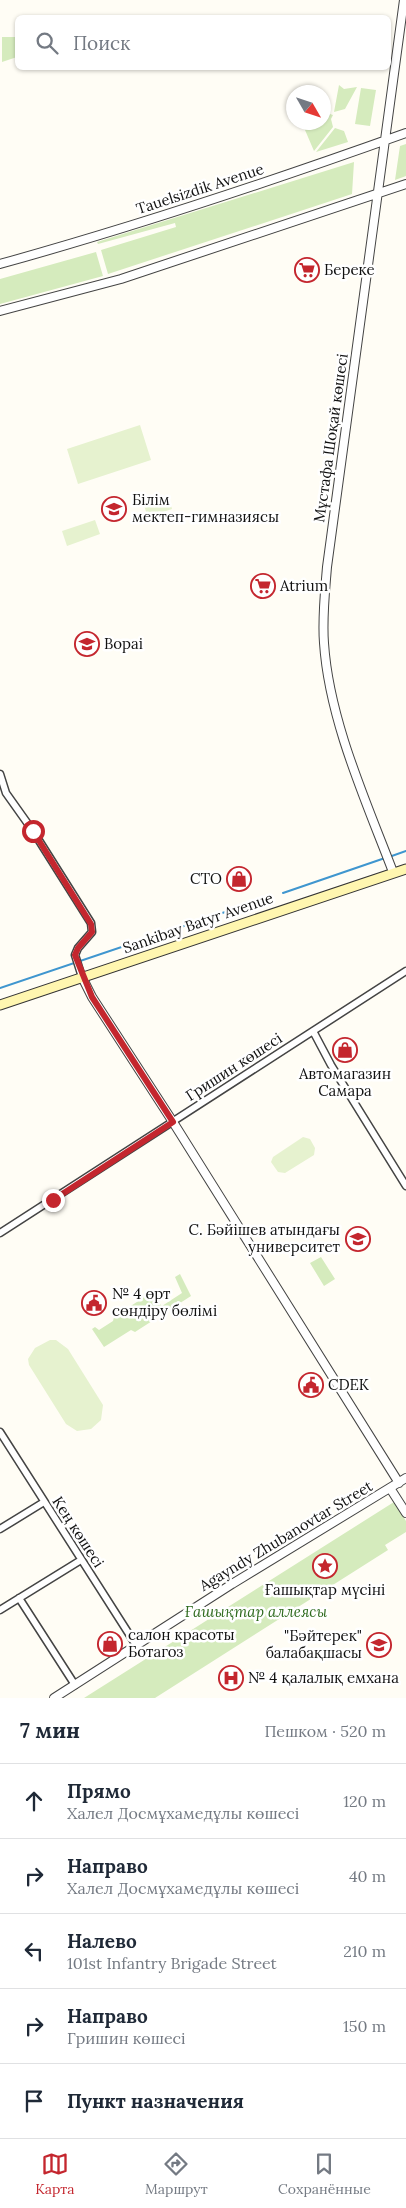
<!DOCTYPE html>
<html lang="ru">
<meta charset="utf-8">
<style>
body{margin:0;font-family:Lora,serif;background:#f2f2f3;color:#1f2937}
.compass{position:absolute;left:286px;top:85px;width:45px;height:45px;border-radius:50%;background:#fff;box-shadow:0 1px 4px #0004;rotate:129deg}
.stop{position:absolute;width:15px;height:15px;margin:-11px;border:4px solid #c4262e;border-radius:50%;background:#fff}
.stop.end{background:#c4262e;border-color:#fff;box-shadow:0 1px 5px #0008}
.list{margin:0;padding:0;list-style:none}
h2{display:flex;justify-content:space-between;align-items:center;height:65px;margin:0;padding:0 20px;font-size:21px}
h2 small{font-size:16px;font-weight:400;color:#747a83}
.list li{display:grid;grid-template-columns:32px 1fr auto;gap:15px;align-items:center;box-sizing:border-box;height:75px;padding:0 20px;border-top:1px solid #e0e1e3}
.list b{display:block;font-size:19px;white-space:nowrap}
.list p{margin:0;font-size:16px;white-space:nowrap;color:#747a83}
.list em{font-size:16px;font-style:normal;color:#747a83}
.icon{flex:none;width:28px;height:28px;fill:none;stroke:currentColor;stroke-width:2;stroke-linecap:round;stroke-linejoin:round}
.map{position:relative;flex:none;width:406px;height:1698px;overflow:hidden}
.search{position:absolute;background:#fff;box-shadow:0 1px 4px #0004;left:15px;right:15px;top:15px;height:55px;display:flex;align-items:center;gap:12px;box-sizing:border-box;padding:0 18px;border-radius:8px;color:#747a83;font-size:19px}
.sheet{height:440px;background:#fff}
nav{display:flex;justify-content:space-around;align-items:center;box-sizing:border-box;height:70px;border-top:1px solid #e0e1e3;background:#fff;font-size:14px;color:#747a83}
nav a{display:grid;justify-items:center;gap:2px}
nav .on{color:#c4262e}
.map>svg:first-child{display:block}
</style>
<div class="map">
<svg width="406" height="1698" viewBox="0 0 406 1698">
<rect width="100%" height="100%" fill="#fffdf5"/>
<path fill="#d5ebbd" d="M2,37H17V57L2,62Z
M339,85L344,89L357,87L345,109L334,112Z
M361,88L376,90L370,126L355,124Z
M324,112L333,115L331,119L333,127L314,151L302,123L324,122Z
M335,128L344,131L348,142L316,152Z
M406,144V176L395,180L400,146Z
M354,162L352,194L108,274L101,250L176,227L175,223L98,244L97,242Z
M96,252L103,276L0,304V279Z
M321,1257L335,1279L324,1286L310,1263Z
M180,1274L191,1296L135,1332L131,1330L104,1347L92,1329L95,1327L99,1330L113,1321L114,1317L149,1294L162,1306L182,1293L175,1277Z
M394,1502L406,1521V1532L385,1545L388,1550L155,1698H84Z"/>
<path fill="#e6f2cf" d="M140,425L151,460L78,484L67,449Z
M168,495L172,509L148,517L143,503Z
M95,520L100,534L67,546L62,531Z
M303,1137L310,1139L315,1148L314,1155L285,1173L278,1172L271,1162L273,1157Z
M50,1340H56L68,1349L103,1405L101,1420L91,1429L77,1431L66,1424L29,1365L28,1359L35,1348Z"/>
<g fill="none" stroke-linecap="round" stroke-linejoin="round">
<path stroke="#3f96cf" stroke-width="2" d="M389,857L406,851
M283,893L385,858
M0,988L258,901"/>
<defs>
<path id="minor" d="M0,774L6,793L33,831L91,923L92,932L78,948L75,955L82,977
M313,1031L331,1065L406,1186
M0,1233L406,971
M0,1432L136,1645
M0,1529L44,1502
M19,1598L75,1685
M0,1610L81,1560"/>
<path id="tertiary" d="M0,264C137,226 272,181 406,133
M0,311L121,279L406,184
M393,872C366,801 329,720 324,643C322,618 325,592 327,567L404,0
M82,977L92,997L173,1122L399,1483
M390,1488L406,1513
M54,1698L232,1584L406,1478"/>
<path id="secondary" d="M0,1005L406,869"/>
</defs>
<use href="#minor" stroke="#444" stroke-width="9"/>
<use href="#tertiary" stroke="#444" stroke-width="10"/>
<use href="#secondary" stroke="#333" stroke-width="11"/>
<use href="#minor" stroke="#fff" stroke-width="6"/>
<use href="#tertiary" stroke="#fff" stroke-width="8"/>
<use href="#secondary" stroke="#fff6b0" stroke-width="9"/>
</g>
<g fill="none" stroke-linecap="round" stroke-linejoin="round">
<path stroke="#c4262e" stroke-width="6" d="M33,831L91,924L92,932L78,948L75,955L92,997L173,1122L53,1200"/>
</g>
<defs>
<symbol id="supermarket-ring" viewBox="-11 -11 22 22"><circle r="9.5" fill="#fff" stroke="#c4262e" stroke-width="1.5"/><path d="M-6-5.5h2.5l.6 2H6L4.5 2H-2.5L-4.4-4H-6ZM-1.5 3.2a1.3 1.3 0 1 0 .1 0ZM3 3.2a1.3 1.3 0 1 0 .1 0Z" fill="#c4262e"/></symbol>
<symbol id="school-ring" viewBox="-11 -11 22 22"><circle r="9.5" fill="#fff" stroke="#c4262e" stroke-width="1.5"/><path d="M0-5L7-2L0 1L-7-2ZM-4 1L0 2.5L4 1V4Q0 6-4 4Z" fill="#c4262e"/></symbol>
<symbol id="shop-ring" viewBox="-11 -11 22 22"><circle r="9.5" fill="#fff" stroke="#c4262e" stroke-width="1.5"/><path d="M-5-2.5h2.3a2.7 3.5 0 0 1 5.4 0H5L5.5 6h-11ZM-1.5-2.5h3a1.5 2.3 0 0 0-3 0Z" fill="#c4262e"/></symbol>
<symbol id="university-ring" viewBox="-11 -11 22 22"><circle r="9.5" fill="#fff" stroke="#c4262e" stroke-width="1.5"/><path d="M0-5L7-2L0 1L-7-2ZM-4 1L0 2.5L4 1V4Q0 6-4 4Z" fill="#c4262e"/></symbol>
<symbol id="civic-ring" viewBox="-11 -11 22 22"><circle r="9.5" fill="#fff" stroke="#c4262e" stroke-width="1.5"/><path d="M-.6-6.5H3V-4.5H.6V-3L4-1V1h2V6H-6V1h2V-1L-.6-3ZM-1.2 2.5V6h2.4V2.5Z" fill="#c4262e"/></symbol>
<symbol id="sight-ring" viewBox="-11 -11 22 22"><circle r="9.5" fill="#fff" stroke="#c4262e" stroke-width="1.5"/><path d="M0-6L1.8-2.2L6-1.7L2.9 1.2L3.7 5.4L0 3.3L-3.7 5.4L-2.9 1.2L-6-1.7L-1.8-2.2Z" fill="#c4262e"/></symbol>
<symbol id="hospital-ring" viewBox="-11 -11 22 22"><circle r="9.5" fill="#fff" stroke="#c4262e" stroke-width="1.5"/><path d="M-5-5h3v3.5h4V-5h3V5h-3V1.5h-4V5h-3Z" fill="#c4262e"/></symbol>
</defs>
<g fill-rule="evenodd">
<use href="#supermarket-ring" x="293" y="256" width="28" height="28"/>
<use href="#school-ring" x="100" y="495" width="28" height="28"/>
<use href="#supermarket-ring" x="249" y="572" width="28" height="28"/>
<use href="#school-ring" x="73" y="630" width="28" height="28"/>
<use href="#shop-ring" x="225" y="865" width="28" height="28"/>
<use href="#shop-ring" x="331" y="1036" width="28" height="28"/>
<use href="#university-ring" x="344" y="1225" width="28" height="28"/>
<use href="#civic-ring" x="80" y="1289" width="28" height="28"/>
<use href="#civic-ring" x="297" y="1371" width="28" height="28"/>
<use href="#sight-ring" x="311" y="1552" width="28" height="28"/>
<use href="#shop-ring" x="96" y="1630" width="28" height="28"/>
<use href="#school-ring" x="365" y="1631" width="28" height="28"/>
<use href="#hospital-ring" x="217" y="1664" width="28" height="28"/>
</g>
<g text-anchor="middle" stroke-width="5" stroke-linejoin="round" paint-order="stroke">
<g font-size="15" fill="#111" stroke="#fff">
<text transform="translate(200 189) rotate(-18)" y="5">Tauelsizdik Avenue</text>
<text transform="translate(331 438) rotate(-82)" y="5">Мұстафа Шоқай көшесі</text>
<text transform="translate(198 923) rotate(-19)" y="5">Sankibay Batyr Avenue</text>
<text transform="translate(234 1067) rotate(-33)" y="5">Гришин көшесі</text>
<text transform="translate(78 1532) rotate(57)" y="5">Кең көшесі</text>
<text transform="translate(286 1536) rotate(-31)" y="5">Agayndy Zhubanovtar Street</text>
</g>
<g font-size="15" fill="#111" stroke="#fff" text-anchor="start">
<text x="324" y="275">Береке</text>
<text x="132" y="505">Білім<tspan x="132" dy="17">мектеп-гимназиясы</tspan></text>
<text x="280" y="591">Atrium</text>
<text x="104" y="649">Bopai</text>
<text x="222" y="884" text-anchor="end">СТО</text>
<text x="345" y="1079" text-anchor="middle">Автомагазин<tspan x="345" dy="17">Самара</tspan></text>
<text x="340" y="1235" text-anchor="end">С. Бәйішев атындағы<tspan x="340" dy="17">университет</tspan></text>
<text x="112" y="1299">№ 4 өрт<tspan x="112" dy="17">сөндіру бөлімі</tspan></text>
<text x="328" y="1390">CDEK</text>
<text x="325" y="1595" text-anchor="middle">Ғашықтар мүсіні</text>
<text x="128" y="1640">салон красоты<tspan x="128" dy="17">Ботагоз</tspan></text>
<text x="362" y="1641" text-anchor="end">"Бәйтерек"<tspan x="362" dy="17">балабақшасы</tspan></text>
<text x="248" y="1683">№ 4 қалалық емхана</text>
</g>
<g font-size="15" font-style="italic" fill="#2f6b1f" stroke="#fff">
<text x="256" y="1617">Ғашықтар аллеясы</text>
</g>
</g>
</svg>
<svg class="compass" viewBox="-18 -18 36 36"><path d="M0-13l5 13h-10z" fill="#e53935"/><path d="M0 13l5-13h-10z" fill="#747a83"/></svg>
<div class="stop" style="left:33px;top:831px"></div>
<div class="stop end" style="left:53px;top:1200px"></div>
<div class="search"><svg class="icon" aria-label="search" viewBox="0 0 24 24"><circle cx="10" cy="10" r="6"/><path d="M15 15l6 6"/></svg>Поиск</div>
</div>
<section class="sheet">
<h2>7 мин<small>Пешком · 520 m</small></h2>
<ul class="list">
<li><svg class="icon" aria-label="ahead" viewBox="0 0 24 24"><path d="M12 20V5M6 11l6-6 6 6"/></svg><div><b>Прямо</b><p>Халел Досмұхамедұлы көшесі</p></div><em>120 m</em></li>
<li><svg class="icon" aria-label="right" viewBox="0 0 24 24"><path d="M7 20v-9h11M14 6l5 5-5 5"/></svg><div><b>Направо</b><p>Халел Досмұхамедұлы көшесі</p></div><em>40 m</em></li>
<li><svg class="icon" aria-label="left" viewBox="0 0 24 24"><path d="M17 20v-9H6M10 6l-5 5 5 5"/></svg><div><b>Налево</b><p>101st Infantry Brigade Street</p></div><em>210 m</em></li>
<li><svg class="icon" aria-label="right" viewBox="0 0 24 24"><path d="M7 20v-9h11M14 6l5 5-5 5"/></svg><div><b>Направо</b><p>Гришин көшесі</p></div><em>150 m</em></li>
<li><svg class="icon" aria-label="arrive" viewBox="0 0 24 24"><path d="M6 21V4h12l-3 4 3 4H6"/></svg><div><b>Пункт назначения</b></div></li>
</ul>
</section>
<nav>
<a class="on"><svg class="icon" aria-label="map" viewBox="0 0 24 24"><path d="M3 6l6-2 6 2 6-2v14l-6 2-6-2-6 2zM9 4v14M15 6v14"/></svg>Карта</a>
<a><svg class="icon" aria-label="directions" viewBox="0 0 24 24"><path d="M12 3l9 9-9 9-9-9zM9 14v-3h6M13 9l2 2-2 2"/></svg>Маршрут</a>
<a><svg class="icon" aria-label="saved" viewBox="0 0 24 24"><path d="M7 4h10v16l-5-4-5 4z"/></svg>Сохранённые</a>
</nav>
